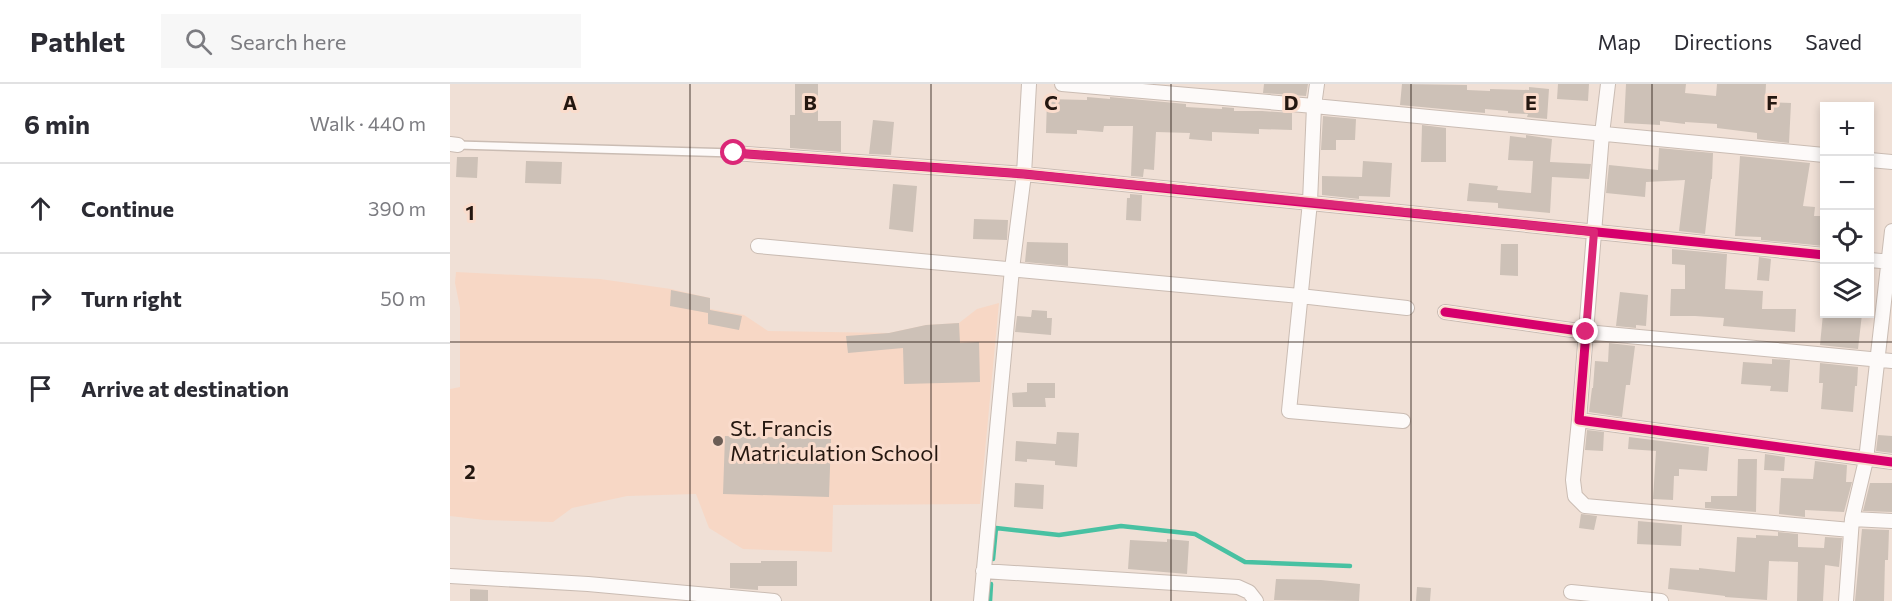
<!DOCTYPE html>
<meta charset="utf-8">
<style>
body{margin:0;font-family:Commissioner,sans-serif;background:#f7f7f7;color:#2b2b33}
.controls{position:absolute;right:18px;top:18px;display:grid;overflow:hidden;border-radius:0px;box-shadow:0 3px 9px #0003}
.controls button{width:54px;height:54px;display:grid;place-items:center;padding:0;border:0;border-bottom:2px solid #e1e1e2;background:#fff;color:#2b2b33;font:30px sans-serif}
.stop{position:absolute;width:18px;height:18px;margin:-14px;border:4px solid #db2777;border-radius:50%;background:#fff}
.stop.end{background:#db2777;border-color:#fff;box-shadow:0 2px 6px #0008}
.list{margin:0;padding:0;list-style:none}
h2{display:flex;justify-content:space-between;align-items:center;height:78px;margin:0;padding:0 24px;font-size:26px}
h2 small{font-size:20px;font-weight:400;color:#7c7c81}
.list li{display:grid;grid-template-columns:39px 1fr auto;gap:18px;align-items:center;box-sizing:border-box;height:90px;padding:0 24px;border-top:2px solid #e1e1e2}
.list b{display:block;font-size:22px;white-space:nowrap}
.list em{font-size:20px;font-style:normal;color:#7c7c81}
.icon{flex:none;width:33px;height:33px;fill:none;stroke:currentColor;stroke-width:2;stroke-linecap:round;stroke-linejoin:round}
.map{position:relative;flex:none;width:1442px;height:517px;overflow:hidden}
header{display:flex;align-items:center;gap:36px;box-sizing:border-box;height:84px;padding:0 30px;background:#fff;border-bottom:2px solid #e1e1e2}
header strong{font-size:28px}
nav{display:flex;gap:33px;margin-inline-start:auto;font-size:21px}
.search{width:420px;height:54px;background:#f7f7f7;display:flex;align-items:center;gap:15px;box-sizing:border-box;padding:0 21px;border-radius:0px;color:#7c7c81;font-size:22px}
main{display:flex}
aside{flex:1;background:#fff}
.map>svg:first-child{display:block}
</style>
<header>
<strong>Pathlet</strong>
<div class="search"><svg class="icon" aria-label="search" viewBox="0 0 24 24"><circle cx="10" cy="10" r="6"/><path d="M15 15l6 6"/></svg>Search here</div>
<nav><a>Map</a><a>Directions</a><a>Saved</a></nav>
</header>
<main>
<aside>
<h2>6 min<small>Walk · 440 m</small></h2>
<ul class="list">
<li><svg class="icon" aria-label="ahead" viewBox="0 0 24 24"><path d="M12 20V5M6 11l6-6 6 6"/></svg><div><b>Continue</b></div><em>390 m</em></li>
<li><svg class="icon" aria-label="right" viewBox="0 0 24 24"><path d="M7 20v-9h11M14 6l5 5-5 5"/></svg><div><b>Turn right</b></div><em>50 m</em></li>
<li><svg class="icon" aria-label="arrive" viewBox="0 0 24 24"><path d="M6 21V4h12l-3 4 3 4H6"/></svg><div><b>Arrive at destination</b></div></li>
</ul>
</aside>
<div class="map">
<svg width="1442" height="517" viewBox="0 0 1442 517">
<rect width="100%" height="100%" fill="#f0e0d6"/>
<path fill="#f7d7c5" d="M6,188L150,195L221,205L260,214V225L294,231L318,247L439,249L476,241L509,239L527,225L549,219L530,420L383,421L382,468L293,465L259,444L246,410L177,412L122,424L103,438L35,436L0,432V305L10,303V224L5,199Z"/>
<g fill="none" stroke-linecap="round" stroke-linejoin="round">
<path stroke="#48c1a2" stroke-width="4.5" d="M543,475L546,444L609,451L671,442L745,450L795,478L900,482
M540,517L541,500"/>
</g>
<path fill="#cdc1b7" d="M345,0H368V37H391V68L340,64V31H345Z
M814,0H858L856,12L813,9Z
M952,0L1017,1V6L1040,7V5L1079,6V3L1099,5L1097,35L1077,33L1078,30L1058,29V27L1035,25V29L950,21Z
M1108,0H1139L1138,17L1107,15Z
M1176,0H1236L1235,9L1266,12L1267,0H1316L1315,18L1341,19L1339,59L1307,55V49L1267,44V40L1235,38V40L1210,37V41L1174,39Z
M637,13L660,15V13L736,20V23L772,25V23L784,24V27H812L842,29V46L809,45V50L762,48V57L739,55L740,49L706,48L704,86L694,85L693,93L681,92L683,42H654L653,48L627,46V50L596,49L597,15L637,16Z
M873,32L906,35L905,56H886V66H871Z
M423,36L444,38L441,71L419,70Z
M972,41L996,44V78H971Z
M1076,51L1102,55L1100,78L1141,80L1139,95L1102,93L1100,129L1048,124V119L1017,117L1019,99L1048,102L1047,106L1081,109L1083,77L1058,76L1060,52L1076,54Z
M1209,64L1263,69L1262,95H1261L1255,150L1229,147L1235,96L1196,98L1195,113L1156,109L1159,81L1208,86Z
M1290,72L1360,79L1353,122L1365,123L1364,132H1374V162L1311,156V153L1285,152Z
M7,73H28L27,94L6,93Z
M76,77L112,78L111,100L75,99Z
M913,77L942,79L940,113L909,112V115L872,111V92L912,93Z
M443,100L467,102L463,148L439,145Z
M680,110L692,111L691,137L676,136L677,114H680Z
M524,135L558,136L557,156L523,155Z
M577,158L618,159V182L575,178Z
M1051,160H1068V192L1050,191Z
M1222,165L1277,170L1275,205L1313,207L1312,225H1346L1345,248L1273,242L1274,234L1245,232H1220L1221,205H1235V181L1222,180Z
M1309,173L1321,175L1319,197L1307,196Z
M221,206L260,214V226L292,232L289,246L258,240V229L220,222Z
M1170,208L1198,211L1196,242L1186,241V244L1166,242Z
M582,226L597,227V234H602L601,251L565,248L567,232L581,233Z
M1373,230H1412L1408,265L1370,261Z
M509,239L510,259L529,258L530,298L454,300L453,264L398,269L396,252L439,249L476,241Z
M1159,259L1185,262L1180,301H1176L1172,333L1139,328L1142,304H1143L1145,277L1158,278Z
M1322,275L1340,276L1338,308L1320,307L1321,302L1291,300L1293,278L1322,280Z
M1370,279L1408,283L1407,302H1405L1403,328L1371,325L1373,299H1369Z
M577,299H605V314H595L596,323H563L562,309L577,308Z
M1137,346L1154,348L1153,367L1135,366Z
M607,348L629,349L627,383L605,381V377L577,375V378L565,377L566,357L606,360Z
M1428,351L1442,352V369L1426,367Z
M275,352L381,355L379,413L273,410Z
M1179,353L1259,363L1257,387L1229,385V392H1224L1223,416L1203,415L1206,367L1178,365Z
M1315,370L1335,373L1334,387L1314,386Z
M1288,375H1307L1306,428L1255,424V418H1261V412H1287Z
M1365,377L1397,381L1396,398H1402L1394,428L1355,426V433L1329,430L1331,394L1363,395Z
M565,399L594,401L593,425L564,423Z
M1420,399H1442V428L1413,427Z
M1131,430L1147,432L1144,446L1129,444Z
M1188,437L1232,441L1231,462L1187,460Z
M1412,445L1439,446L1438,476H1435L1434,517H1405Z
M1328,448L1348,450V463L1374,464L1375,453L1392,454L1389,483L1375,481L1373,517H1347L1348,478L1319,477L1317,516L1275,513V512L1218,505L1220,484L1249,486V484L1285,488L1287,453L1306,454V451L1328,452Z
M717,455L739,457L737,490L678,485L680,456L717,458Z
M311,477H347V502H308V506L280,504V479H311Z
M826,495L871,496L910,500L909,517L824,516Z
M967,503L981,504L980,517H966Z
M20,505L38,506V517H20Z"/>
<g fill="none" stroke-linecap="round" stroke-linejoin="round">
<defs>
<path id="lane" d="M8,61L284,69"/>
<path id="street" d="M612,0L864,22L860,118L839,327L953,337
M867,0L864,22L1374,71
M1158,0L1152,50L1136,248L1442,277
M0,60L8,61
M284,69L574,90L1374,171
M1420,76L1442,78
M308,162L850,212L957,224
M1420,176L1442,178
M995,228L1136,248L1129,336L1442,378
M1129,336L1123,396L1125,412L1135,422L1401,446
M1402,435L1442,437
M533,487L788,503L799,508L806,517
M0,492L138,500L324,517
M1121,508L1211,517
M531,517L562,185L574,90L579,0
M1396,517L1402,435L1416,376L1442,147"/>
</defs>
<use href="#lane" stroke="#cabcb3" stroke-width="10"/>
<use href="#street" stroke="#cabcb3" stroke-width="16"/>
<use href="#lane" stroke="#fdfaf9" stroke-width="7"/>
<use href="#street" stroke="#fdfaf9" stroke-width="14"/>
<defs>
<path id="cycleway" d="M284,69L574,90L1374,171
M995,228L1136,248L1129,336L1442,378"/>
</defs>
<use href="#cycleway" stroke="#fadccc" stroke-width="13"/>
<use href="#cycleway" stroke="#d6006c" stroke-width="9"/>
</g>
<g fill="none" stroke-linecap="round" stroke-linejoin="round">
<path stroke="#db2777" stroke-width="8" d="M284,69L574,90L860,118L1144,148L1136,248"/>
</g>
<path fill="none" stroke="#241710" stroke-width="1.5" stroke-opacity="0.55" d="M240,0V517M481,0V517M721,0V517M961,0V517M1202,0V517M0,258H1442"/>
<circle fill="#6b5d55" stroke="#fadccc" stroke-width="2" cx="268" cy="357" r="6"/>
<g text-anchor="middle" stroke-width="6" stroke-linejoin="round" paint-order="stroke">
<g font-size="22" fill="#241710" stroke="#fadccc" text-anchor="start">
<text x="280" y="352">St. Francis<tspan x="280" dy="25">Matriculation School</tspan></text>
</g>
</g>
<g font-size="20" text-anchor="middle" font-weight="bold" fill="#241710" stroke="#fadccc" stroke-width="6" stroke-linejoin="round" paint-order="stroke">
<text x="120" y="26">A</text>
<text x="360" y="26">B</text>
<text x="601" y="26">C</text>
<text x="841" y="26">D</text>
<text x="1081" y="26">E</text>
<text x="1322" y="26">F</text>
<text x="20" y="136">1</text>
<text x="20" y="395">2</text>
</g>
</svg>
<div class="controls">
<button>+</button>
<button>−</button>
<button><svg class="icon" aria-label="locate" viewBox="0 0 24 24"><circle cx="12" cy="12" r="6"/><path d="M12 2v4M12 18v4M2 12h4M18 12h4"/></svg></button>
<button><svg class="icon" aria-label="layers" viewBox="0 0 24 24"><path d="M12 4l9 5-9 5-9-5zM3 14l9 5 9-5"/></svg></button>
</div>
<div class="stop" style="left:284px;top:69px"></div>
<div class="stop end" style="left:1136px;top:248px"></div>
</div>
</main>
